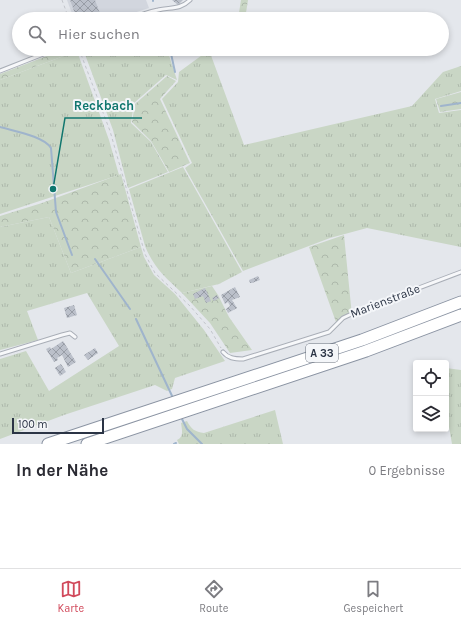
<!DOCTYPE html>
<html lang="de">
<meta charset="utf-8">
<style>
body{margin:0;font-family:Karla,sans-serif;background:#f2f2f3;color:#2b2b33}
.controls{position:absolute;right:12px;bottom:12px;display:grid;overflow:hidden;border-radius:4px;box-shadow:0 2px 6px #0003}
.controls button{width:36px;height:36px;display:grid;place-items:center;padding:0;border:0;border-bottom:1px solid #e1e1e2;background:#fff;color:#2b2b33;font:20px sans-serif}
.scale{position:absolute;left:12px;bottom:10px;width:92px;box-sizing:border-box;padding-left:4px;border:2px solid #2b3445;border-top:0;font-size:11px;line-height:14px;white-space:nowrap;color:#2b3445;-webkit-text-stroke:3px #f4f6f9;paint-order:stroke}
.list{margin:0;padding:0;list-style:none}
h2{display:flex;justify-content:space-between;align-items:center;height:52px;margin:0;padding:0 16px;font-size:17px}
h2 small{font-size:13px;font-weight:400;color:#7c7c81}
.icon{flex:none;width:22px;height:22px;fill:none;stroke:currentColor;stroke-width:2;stroke-linecap:round;stroke-linejoin:round}
.map{position:relative;flex:none;width:461px;height:444px;overflow:hidden}
.search{position:absolute;background:#fff;box-shadow:0 2px 6px #0003;left:12px;right:12px;top:12px;height:44px;display:flex;align-items:center;gap:10px;box-sizing:border-box;padding:0 14px;border-radius:22px;color:#7c7c81;font-size:15px}
.sheet{height:124px;background:#fff}
nav{display:flex;justify-content:space-around;align-items:center;box-sizing:border-box;height:56px;border-top:1px solid #e1e1e2;background:#fff;font-size:11px;color:#7c7c81}
nav a{display:grid;justify-items:center;gap:2px}
nav .on{color:#d1495b}
.map>svg:first-child{display:block}
</style>
<div class="map">
<svg width="461" height="444" viewBox="0 0 461 444">
<defs>
<pattern id="grass-tufts" width="24" height="20" patternUnits="userSpaceOnUse"><rect width="24" height="20" fill="#c9d6c5"/><path d="M3 7l-1-3M5 7V3M7 7l1-3M15 17l-1-3M17 17v-4M19 17l1-3" fill="none" stroke="#adb8ab"/></pattern>
<pattern id="forest-crowns" width="20" height="18" patternUnits="userSpaceOnUse"><rect width="20" height="18" fill="#c9d6c5"/><path d="M2 6a3 3 0 1 1 6 0M12 15a3 3 0 1 1 6 0" fill="none" stroke="#adb8ab"/></pattern>
<pattern id="building-cross-hatch" width="8" height="8" patternUnits="userSpaceOnUse"><rect width="8" height="8" fill="#bbc0ca"/><path d="M0 0l8 8M0 8l8-8" fill="none" stroke="#989da6"/></pattern>
</defs>
<rect width="100%" height="100%" fill="#e4e7ec"/>
<path fill="#d2d6de" d="M67,0H146L149,8L115,19H74Z"/>
<path fill="url(#grass-tufts)" d="M154,14L156,19H137Z
M83,49H167L177,80L166,75L134,103L131,123L151,142L168,172L128,188L113,130Z
M209,50L244,145L412,106L443,72L461,66V91L435,99L439,113L461,110V247L367,228L330,238L243,271L185,168L192,163L162,99L178,82L179,72Z
M77,51L109,140L119,175L0,214V80Z
M183,167L242,272L219,284L182,293C165,277 154,268 145,246L129,189Z
M49,217L71,273L141,247L144,257L154,275L175,294L204,330L225,361L175,378L172,389L167,391L155,385L64,415L0,439V359L26,351L49,391L119,346L87,293L27,311L38,340L0,350V227Z
M446,368L461,370V444H452L446,410Z
M275,410L283,444H179L177,440C184,437 182,430 181,423L187,421C191,429 195,432 204,433Z"/>
<path fill="url(#forest-crowns)" d="M241,0H248L245,19H238Z
M65,49H77V51L0,80V74Z
M167,76L176,81L160,99L190,163L169,172L151,141L132,122L135,104Z
M461,92V109L440,112L436,99Z
M121,174L141,247L71,273L49,217L0,227V216L42,203Z
M344,235L352,316L336,322L309,247Z
M212,286L218,295L229,317L252,350L230,353L210,323L182,293Z"/>
<g fill="none" stroke-linecap="round" stroke-linejoin="round">
<path stroke="#9fb4cc" stroke-width="2" d="M153,0V1
M158,13L160,19
M170,49L175,72
M441,106L461,103
M0,127C13,131 44,136 51,148L56,212L72,255
M95,259L130,309
M136,319L173,398
M181,417L187,429L202,444
M174,444L176,443"/>
</g>
<path fill="url(#building-cross-hatch)" d="M70,0H95L102,19H77Z
M172,0H183L178,5Z
M258,276L260,280L252,283H250L249,280Z
M235,287L240,297L232,300L237,308L228,313L226,309L230,306L228,302L225,304L221,295Z
M205,288L211,301L206,303L203,296L195,299L193,294Z
M217,295L219,298L214,301L212,298Z
M74,305L77,315L67,318L64,308Z
M63,341L76,362L68,367L62,355L57,358L58,360L54,362L46,349L50,347L51,349Z
M95,348L98,353L88,360L84,355Z
M61,364L66,372L60,376L55,368Z"/>
<g fill="none" stroke-linecap="round" stroke-linejoin="round">
<defs>
<path id="service" d="M131,19C140,15 148,12 158,10C170,7 180,10 190,0
M0,71L56,49
M223,352C228,358 234,359 243,359L329,332L343,318L358,311L461,272
M0,354L62,335L70,333L75,337"/>
<path id="motorway" d="M48,444L362,340L461,302
M87,444L366,351L461,315"/>
</defs>
<use href="#service" stroke="#a9aeb7" stroke-width="5"/>
<use href="#motorway" stroke="#8b94a3" stroke-width="13"/>
<path stroke="#c2c5cb" stroke-width="1" stroke-dasharray="3 3" stroke-linecap="butt" d="M62,0L69,19
M79,49L110,131L145,254L155,273L190,306L210,329L221,348"/>
<use href="#service" stroke="#f7f8fa" stroke-width="3"/>
<use href="#motorway" stroke="#fff" stroke-width="11"/>
</g>
<g text-anchor="middle" stroke-width="4" stroke-linejoin="round" paint-order="stroke">
<rect fill="#f4f6f9" stroke="#676e7b" stroke-width="1" x="306" y="344" width="32" height="18" rx="3"/>
<g font-size="11" font-weight="bold" fill="#2b3445">
<text x="322" y="357">A 33</text>
</g>
<g font-size="12" fill="#2b3445" stroke="#f4f6f9">
<text transform="translate(385 301) rotate(-21)" y="4">Marienstraße</text>
</g>
</g>
<path fill="none" stroke="#0f766e" stroke-width="1.5" d="M53 189L65 118H142"/>
<circle fill="#0f766e" stroke="#f4f6f9" stroke-width="1.5" cx="53" cy="189" r="4"/>
<g font-size="13" text-anchor="middle" font-weight="bold" fill="#0f766e" stroke="#f4f6f9" stroke-width="4" stroke-linejoin="round" paint-order="stroke">
<text x="104" y="110">Reckbach</text>
</g>
</svg>
<div class="controls">
<button><svg class="icon" aria-label="locate" viewBox="0 0 24 24"><circle cx="12" cy="12" r="6"/><path d="M12 2v4M12 18v4M2 12h4M18 12h4"/></svg></button>
<button><svg class="icon" aria-label="layers" viewBox="0 0 24 24"><path d="M12 4l9 5-9 5-9-5zM3 14l9 5 9-5"/></svg></button>
</div>
<div class="scale">100 m</div>
<div class="search"><svg class="icon" aria-label="search" viewBox="0 0 24 24"><circle cx="10" cy="10" r="6"/><path d="M15 15l6 6"/></svg>Hier suchen</div>
</div>
<section class="sheet">
<h2>In der Nähe<small>0 Ergebnisse</small></h2>
<ul class="list">
</ul>
</section>
<nav>
<a class="on"><svg class="icon" aria-label="map" viewBox="0 0 24 24"><path d="M3 6l6-2 6 2 6-2v14l-6 2-6-2-6 2zM9 4v14M15 6v14"/></svg>Karte</a>
<a><svg class="icon" aria-label="directions" viewBox="0 0 24 24"><path d="M12 3l9 9-9 9-9-9zM9 14v-3h6M13 9l2 2-2 2"/></svg>Route</a>
<a><svg class="icon" aria-label="saved" viewBox="0 0 24 24"><path d="M7 4h10v16l-5-4-5 4z"/></svg>Gespeichert</a>
</nav>
